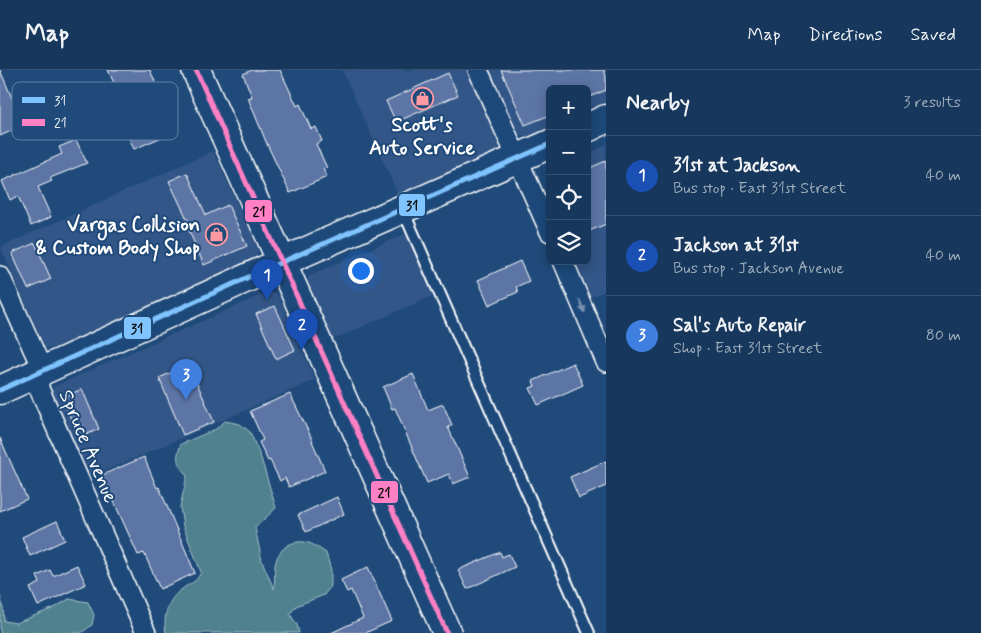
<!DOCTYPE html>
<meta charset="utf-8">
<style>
body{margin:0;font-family:Mynerve,sans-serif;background:#244365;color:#f1f3f6}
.controls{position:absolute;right:15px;top:15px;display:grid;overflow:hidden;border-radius:8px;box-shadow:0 2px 12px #0003}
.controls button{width:45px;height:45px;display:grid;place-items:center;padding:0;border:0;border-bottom:1px solid #365272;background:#17385c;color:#f1f3f6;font:25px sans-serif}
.you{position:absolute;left:360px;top:200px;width:18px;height:18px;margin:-12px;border:4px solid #fff;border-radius:50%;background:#1a73e8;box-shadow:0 0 0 8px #1a73e833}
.badge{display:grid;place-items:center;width:32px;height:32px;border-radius:50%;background:#ff9aa2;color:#fff;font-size:16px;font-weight:700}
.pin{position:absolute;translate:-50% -41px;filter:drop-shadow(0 1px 2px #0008)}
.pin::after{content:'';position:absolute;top:26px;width:18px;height:15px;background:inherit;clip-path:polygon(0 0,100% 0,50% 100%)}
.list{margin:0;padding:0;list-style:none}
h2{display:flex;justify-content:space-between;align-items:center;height:65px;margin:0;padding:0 20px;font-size:21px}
h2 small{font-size:16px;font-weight:400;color:#9eacbb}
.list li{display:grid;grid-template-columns:32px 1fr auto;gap:15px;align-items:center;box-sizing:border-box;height:80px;padding:0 20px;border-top:1px solid #365272}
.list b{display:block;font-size:19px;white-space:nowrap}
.list p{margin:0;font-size:16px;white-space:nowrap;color:#9eacbb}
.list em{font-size:16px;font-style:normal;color:#9eacbb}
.icon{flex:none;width:28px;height:28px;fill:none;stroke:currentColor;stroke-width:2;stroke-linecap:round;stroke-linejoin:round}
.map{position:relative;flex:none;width:606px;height:563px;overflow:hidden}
header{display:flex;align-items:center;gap:30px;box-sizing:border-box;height:70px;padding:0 25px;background:#17385c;border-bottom:1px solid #365272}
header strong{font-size:24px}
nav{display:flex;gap:28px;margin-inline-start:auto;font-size:18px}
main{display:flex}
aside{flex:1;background:#17385c}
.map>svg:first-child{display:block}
</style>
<header>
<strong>Map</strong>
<nav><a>Map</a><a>Directions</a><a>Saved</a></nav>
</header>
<main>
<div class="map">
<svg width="606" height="563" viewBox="0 0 606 563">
<rect width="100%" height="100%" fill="#1f4a7a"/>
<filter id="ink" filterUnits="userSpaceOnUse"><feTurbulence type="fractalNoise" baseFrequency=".02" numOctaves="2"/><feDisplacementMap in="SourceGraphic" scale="10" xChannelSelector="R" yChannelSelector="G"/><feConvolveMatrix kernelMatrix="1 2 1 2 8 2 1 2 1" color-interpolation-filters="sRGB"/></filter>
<g filter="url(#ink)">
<path fill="#315787" d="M342,0H469L500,70V77L496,82L398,125Z
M489,0H606V33L587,41V19H550V58L527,67L520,66Z
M606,75V221L591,227L575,191H587V84Z
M213,81L258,179L257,186L252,191L54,278H46L42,274L1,177Z
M417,159L446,220L332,270L308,218L307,211L310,205Z
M268,222L275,223L279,228L315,310L89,408L54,331L52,322L55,316Z"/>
<path fill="#4f828e" stroke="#a7c0c6" d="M225,351L240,354L250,362L261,388L276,438L255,458L262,491L274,519C275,512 274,503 275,496C277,479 292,468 309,473C315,475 321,480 326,483L331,500V516L324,525L296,536L290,544L297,555L299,563H166C163,547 167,530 181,520C190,512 196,514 201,502L183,456L180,437L187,406C177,393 175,390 181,374L216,359Z
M0,525L3,538L4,551L16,553L54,538L69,529L88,532L94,545L92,555L81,563H0Z"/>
<path fill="#5b74a5" stroke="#fff" d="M0,0L15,35L25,31L34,51L0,66Z
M108,0H150L176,61L134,79L124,57L122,58L103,18L114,13Z
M252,0H280L297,36L300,34L311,59L316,57L322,71L316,74L327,98L323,99L327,107L290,123L267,74L248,28L252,27L243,4Z
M501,0H604L606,6V20L587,28V19H550V45L525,55Z
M448,3L458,25L396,52L386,31Z
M76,70L87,93L50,108L52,111L38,117L51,147L31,156L18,126L10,130L2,111L62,84L59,77Z
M606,91V154L587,162V99Z
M187,103L206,145L228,135L247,176L204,195L186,154L189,153L169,111Z
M35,173L51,209L28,219L12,183Z
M520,191L529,211L516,217L518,222L489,235L478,210Z
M275,236L295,280L276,289L256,244Z
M573,293L583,315L538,335L530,318L535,316L533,311Z
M189,295L214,352L183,365L159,308Z
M413,304L428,340L443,334L452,355L448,357L470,407L453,414L449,404L427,413L395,338L392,339L383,317Z
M82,319L99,359L79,368L62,328Z
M290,324L313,371H312L325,401L289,417L285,408L280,411L270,390L268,391L259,372L263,370L250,341Z
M0,368L27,429L0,441Z
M144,387L157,418L159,417L195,503L160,519L144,483L138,485L102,405Z
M606,391V416L579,428L570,407Z
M337,427L344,444L306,462L298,445Z
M57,451L65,470L30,486L22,467Z
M500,482L502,487L509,484L515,497L467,519L458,500Z
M77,495L86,514L38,536L30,518L40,513L37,506L50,500L53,506Z
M368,497L392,551L365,563H331L363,548L351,520L347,522L341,510Z"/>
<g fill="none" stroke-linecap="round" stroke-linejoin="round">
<defs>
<path id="lane" d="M403,140L589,563"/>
<path id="street" d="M478,0L550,162
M563,191L606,292
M0,206L43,301L38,316L146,563"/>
<path id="secondary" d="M196,0L447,563
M587,58L606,49
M0,320L282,192L550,74"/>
</defs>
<use href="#lane" stroke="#fff" stroke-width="14"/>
<use href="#street" stroke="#fff" stroke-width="22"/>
<use href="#secondary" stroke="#fff" stroke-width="31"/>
<use href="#lane" stroke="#1f4a7a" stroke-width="10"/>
<use href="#street" stroke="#1f4a7a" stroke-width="19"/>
<use href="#secondary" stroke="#1f4a7a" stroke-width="28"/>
<defs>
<path id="bus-1" d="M0,320L282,192L550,74"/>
<path id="bus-2" d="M196,0L447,563"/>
</defs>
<use href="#bus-1" stroke="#1f4a7a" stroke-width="9"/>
<use href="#bus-2" stroke="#1f4a7a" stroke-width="9"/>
<use href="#bus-1" stroke="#80c4ff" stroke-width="5"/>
<use href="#bus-2" stroke="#ff80c5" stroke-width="5"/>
</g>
<defs><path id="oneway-solid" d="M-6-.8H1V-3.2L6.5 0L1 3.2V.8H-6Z" transform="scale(1.25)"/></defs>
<use fill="#7992af" href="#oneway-solid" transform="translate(582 236) rotate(67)"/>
</g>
<defs>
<symbol id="shop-ring" viewBox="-11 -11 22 22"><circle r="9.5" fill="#1f4a7a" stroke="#ff9aa2" stroke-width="1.5"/><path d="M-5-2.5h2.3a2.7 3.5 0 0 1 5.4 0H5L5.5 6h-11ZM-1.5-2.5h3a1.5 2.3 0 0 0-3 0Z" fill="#ff9aa2"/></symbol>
</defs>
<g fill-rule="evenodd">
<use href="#shop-ring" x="410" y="16" width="25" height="25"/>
<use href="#shop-ring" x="204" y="152" width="25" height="25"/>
</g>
<g text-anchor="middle" stroke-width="4" stroke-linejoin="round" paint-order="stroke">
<g font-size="20" font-weight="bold" fill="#fff" stroke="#1f4a7a">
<text x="422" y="61">Scott's<tspan x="422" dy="23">Auto Service</tspan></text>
<text x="200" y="161" text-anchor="end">Vargas Collision<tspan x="200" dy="23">&amp; Custom Body Shop</tspan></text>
</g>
<g font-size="20" fill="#fff" stroke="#1f4a7a">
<text transform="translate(89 376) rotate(67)" y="7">Spruce Avenue</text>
</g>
</g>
<rect x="12" y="12" width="166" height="58" rx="8" fill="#1f4a7a" stroke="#6280a2" stroke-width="1"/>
<rect x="22" y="27" width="23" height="6" fill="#80c4ff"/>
<rect x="22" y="49" width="23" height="7" fill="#ff80c5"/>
<g font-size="14" fill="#fff">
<text x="54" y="35">31</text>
<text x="54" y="57">21</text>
</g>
<g stroke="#1f4a7a" stroke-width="2">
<rect x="398" y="123" width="28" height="24" rx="5" fill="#80c4ff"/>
<rect x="244" y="129" width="29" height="24" rx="5" fill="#ff80c5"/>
<rect x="123" y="246" width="29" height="24" rx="5" fill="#80c4ff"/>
<rect x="370" y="410" width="29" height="24" rx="5" fill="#ff80c5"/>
</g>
<g font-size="14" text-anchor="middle" font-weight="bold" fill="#111">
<text x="412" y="140">31</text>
<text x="259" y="146">21</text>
<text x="137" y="263">31</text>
<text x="384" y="427">21</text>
</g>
</svg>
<div class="controls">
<button>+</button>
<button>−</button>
<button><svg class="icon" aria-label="locate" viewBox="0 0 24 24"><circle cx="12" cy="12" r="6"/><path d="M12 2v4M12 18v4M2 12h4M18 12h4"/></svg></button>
<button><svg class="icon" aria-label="layers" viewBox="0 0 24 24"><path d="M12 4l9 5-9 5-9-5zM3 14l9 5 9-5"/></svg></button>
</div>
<div class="you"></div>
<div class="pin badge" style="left:267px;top:230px;background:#1a4fb4">1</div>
<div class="pin badge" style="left:302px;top:280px;background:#1a4fb4">2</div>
<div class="pin badge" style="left:186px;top:330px;background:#3f7fe0">3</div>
</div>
<aside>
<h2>Nearby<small>3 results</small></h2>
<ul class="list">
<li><span class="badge" style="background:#1a4fb4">1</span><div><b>31st at Jackson</b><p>Bus stop · East 31st Street</p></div><em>40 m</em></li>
<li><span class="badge" style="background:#1a4fb4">2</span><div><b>Jackson at 31st</b><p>Bus stop · Jackson Avenue</p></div><em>40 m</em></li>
<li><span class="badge" style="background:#3f7fe0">3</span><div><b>Sal's Auto Repair</b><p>Shop · East 31st Street</p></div><em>80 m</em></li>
</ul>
</aside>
</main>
